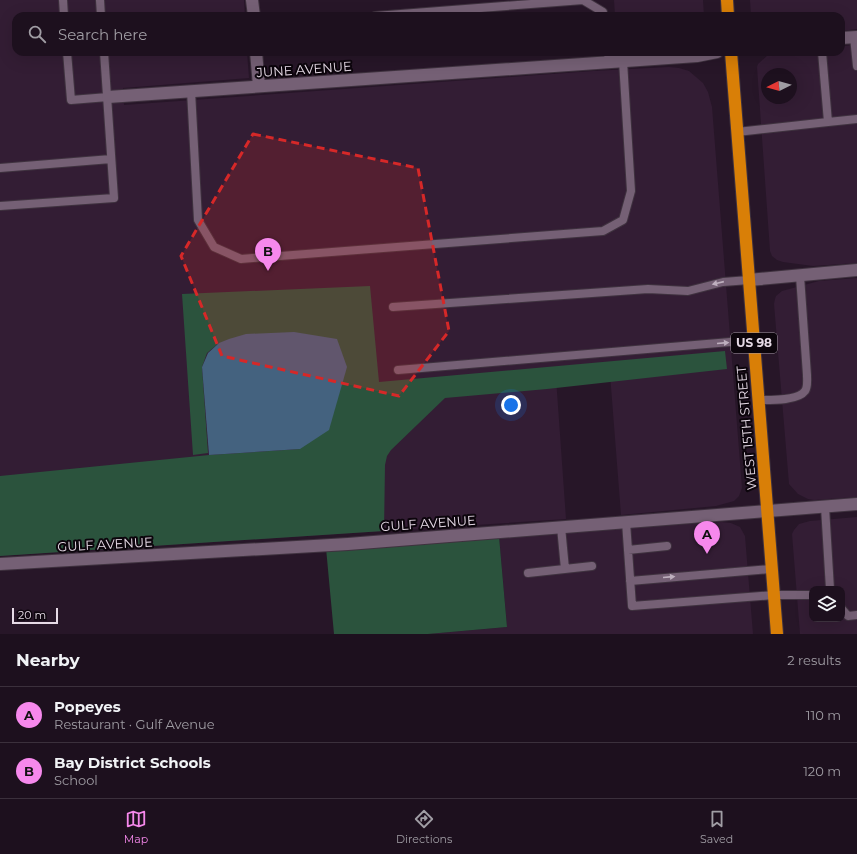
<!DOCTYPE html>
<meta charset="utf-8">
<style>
body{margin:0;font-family:Montserrat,sans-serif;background:#251927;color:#f1f3f6}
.controls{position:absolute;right:12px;bottom:12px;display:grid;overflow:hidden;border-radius:8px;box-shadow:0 4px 16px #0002}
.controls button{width:36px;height:36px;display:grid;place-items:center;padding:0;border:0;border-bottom:1px solid #3b303c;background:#1d101e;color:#f1f3f6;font:20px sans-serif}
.compass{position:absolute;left:761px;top:68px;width:36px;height:36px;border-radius:50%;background:#1d101e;box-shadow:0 4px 16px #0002;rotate:265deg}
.scale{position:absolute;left:12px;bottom:10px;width:46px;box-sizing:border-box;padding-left:4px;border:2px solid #e6dae6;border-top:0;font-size:11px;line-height:14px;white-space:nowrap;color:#e6dae6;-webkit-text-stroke:3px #0c050c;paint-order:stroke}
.you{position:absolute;left:511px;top:405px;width:14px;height:14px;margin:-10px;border:3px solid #fff;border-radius:50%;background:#1a73e8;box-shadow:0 0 0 6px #1a73e833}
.badge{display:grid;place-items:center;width:26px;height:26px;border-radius:50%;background:#f688ec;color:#111;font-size:13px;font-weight:700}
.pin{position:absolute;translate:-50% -33px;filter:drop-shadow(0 1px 2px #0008)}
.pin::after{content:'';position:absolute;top:21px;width:14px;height:12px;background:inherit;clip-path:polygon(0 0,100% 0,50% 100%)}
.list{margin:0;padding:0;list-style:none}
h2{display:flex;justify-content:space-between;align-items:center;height:52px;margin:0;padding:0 16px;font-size:17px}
h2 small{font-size:13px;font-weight:400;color:#a09da4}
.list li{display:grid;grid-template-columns:26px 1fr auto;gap:12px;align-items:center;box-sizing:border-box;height:56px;padding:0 16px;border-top:1px solid #3b303c}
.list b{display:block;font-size:15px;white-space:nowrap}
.list p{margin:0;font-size:13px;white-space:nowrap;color:#a09da4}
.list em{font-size:13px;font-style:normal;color:#a09da4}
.icon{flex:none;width:22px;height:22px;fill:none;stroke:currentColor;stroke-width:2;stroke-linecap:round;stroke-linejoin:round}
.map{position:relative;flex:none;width:857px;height:634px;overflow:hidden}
.search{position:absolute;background:#1d101e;box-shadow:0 4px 16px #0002;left:12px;right:12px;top:12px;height:44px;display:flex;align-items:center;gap:10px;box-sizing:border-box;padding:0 14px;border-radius:12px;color:#a09da4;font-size:15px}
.sheet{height:164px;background:#1d101e}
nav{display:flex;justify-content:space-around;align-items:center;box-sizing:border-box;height:56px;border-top:1px solid #3b303c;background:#1d101e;font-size:11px;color:#a09da4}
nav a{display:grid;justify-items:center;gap:2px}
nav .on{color:#f688ec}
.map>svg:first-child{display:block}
</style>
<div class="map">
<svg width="857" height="634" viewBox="0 0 857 634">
<rect width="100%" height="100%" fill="#271628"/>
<path fill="#331d34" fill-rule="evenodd" d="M0,0H244L245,16H16V52H247L249,78L123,88L124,105L593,71L669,67L679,68L689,71L703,83L708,92L712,107L742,488L739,496L734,501L716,506L621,515L610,374L556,378L566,519L0,556Z
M614,0H703L704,16H615Z
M750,0H857V29L841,31V16H751Z
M857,45V263L813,266L783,262L777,260L772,256L770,251L757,67L758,64L768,55L776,52H841V46ZM767,74H791V98H767Z
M857,278V497L814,500L808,499L798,494L789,484L774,304L775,299L776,296L782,291L819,281Z
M857,517V634H800L792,534L794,530L799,524L810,521ZM812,589H842V619H812Z
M720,522L731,523L740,527L745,536L753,634H428L507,627L499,536Z"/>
<path fill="#2b533d" d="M370,286L379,382L725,351L727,369L547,389L445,398L391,450L387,456L385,465L384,531L0,556V476L209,455L300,449L219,343L207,353L202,367L208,453L193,455L182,294Z
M499,536L507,627L428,634H334L326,548Z"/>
<path fill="#44627f" d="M294,332L337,339L347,367L329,430L300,449L209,455L202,367L208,353L219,343L229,339L246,334Z"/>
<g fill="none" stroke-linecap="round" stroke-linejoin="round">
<defs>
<path id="lane" d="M63,0L64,16
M100,0L101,16
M375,16L583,0L603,12V16
M854,37L857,66
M67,52L71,100L108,97
M608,52L609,62
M191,91L198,220L214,247L241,259L603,231L623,220L631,191L623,61
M828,122L857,119
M737,132L828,122L822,52
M0,168L111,159
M0,206L114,198L104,52
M393,307L648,289L688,291L723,282L749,280
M398,370L754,340
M758,400C770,400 798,401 805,391C808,387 807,380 807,375L800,276
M825,507L830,589
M626,522L632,606L774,595H812
M561,527L565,569
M628,550L667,546
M528,573L592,566
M630,581L771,569
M842,609L848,616L857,615"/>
<path id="street" d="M252,0L254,16
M841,38L857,37
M256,52L259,86
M108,97L697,56L717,52
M749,280L857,270
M0,564L348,544L857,504"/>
<path id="highway" d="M727,0L728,16
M731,52L777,634"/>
</defs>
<use href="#lane" stroke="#3f323f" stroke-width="10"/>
<use href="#street" stroke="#3f323f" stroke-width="14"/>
<use href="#highway" stroke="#3f323f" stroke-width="14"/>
<use href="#lane" stroke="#756075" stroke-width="8"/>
<use href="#street" stroke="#756075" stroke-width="12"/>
<use href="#highway" stroke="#d97f07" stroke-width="12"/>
</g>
<defs><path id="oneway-solid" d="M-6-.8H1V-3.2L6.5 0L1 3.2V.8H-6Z"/></defs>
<g fill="#beafbe">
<use href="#oneway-solid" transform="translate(718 283) rotate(167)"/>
<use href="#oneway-solid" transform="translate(723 343) rotate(-5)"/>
<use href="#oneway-solid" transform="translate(669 577) rotate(-5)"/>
</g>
<path fill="#d62828" fill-opacity="0.2" stroke="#d62828" stroke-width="3" stroke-dasharray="8 5" stroke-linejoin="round" d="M253,134L418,168L449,331L399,396L222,356L181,256Z"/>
<g text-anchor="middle" stroke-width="4" stroke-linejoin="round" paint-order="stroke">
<rect fill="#0c050c" stroke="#a59aa5" stroke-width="1" x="731" y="333" width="46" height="20" rx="3"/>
<g font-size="12" font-weight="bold" fill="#e6dae6">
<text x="754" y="347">US 98</text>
</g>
<g font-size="13" fill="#e6dae6" stroke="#0c050c">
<text transform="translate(304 69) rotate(-4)" y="5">JUNE AVENUE</text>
<text transform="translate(746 428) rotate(-95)" y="5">WEST 15TH STREET</text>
<text transform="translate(428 523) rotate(-4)" y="5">GULF AVENUE</text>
<text transform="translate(105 544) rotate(-3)" y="5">GULF AVENUE</text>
</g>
</g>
</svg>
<div class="controls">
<button><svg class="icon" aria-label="layers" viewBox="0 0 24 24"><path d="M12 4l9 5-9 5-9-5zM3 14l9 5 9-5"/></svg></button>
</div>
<svg class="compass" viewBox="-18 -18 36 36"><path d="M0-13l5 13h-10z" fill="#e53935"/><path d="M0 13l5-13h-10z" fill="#a09da4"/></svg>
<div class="scale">20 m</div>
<div class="you"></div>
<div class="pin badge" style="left:707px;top:554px">A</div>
<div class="pin badge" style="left:268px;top:271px">B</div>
<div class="search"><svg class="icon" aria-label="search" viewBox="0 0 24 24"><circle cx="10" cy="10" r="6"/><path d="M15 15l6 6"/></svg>Search here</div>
</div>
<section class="sheet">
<h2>Nearby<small>2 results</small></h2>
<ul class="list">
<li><span class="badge">A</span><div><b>Popeyes</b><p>Restaurant · Gulf Avenue</p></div><em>110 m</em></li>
<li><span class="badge">B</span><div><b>Bay District Schools</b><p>School</p></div><em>120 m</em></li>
</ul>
</section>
<nav>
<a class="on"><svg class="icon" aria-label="map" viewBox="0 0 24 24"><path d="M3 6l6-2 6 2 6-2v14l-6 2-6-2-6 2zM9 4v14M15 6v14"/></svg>Map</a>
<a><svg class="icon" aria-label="directions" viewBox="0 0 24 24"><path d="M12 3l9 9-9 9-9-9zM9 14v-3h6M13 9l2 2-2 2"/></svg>Directions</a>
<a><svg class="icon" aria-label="saved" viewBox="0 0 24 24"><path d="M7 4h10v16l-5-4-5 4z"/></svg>Saved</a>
</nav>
